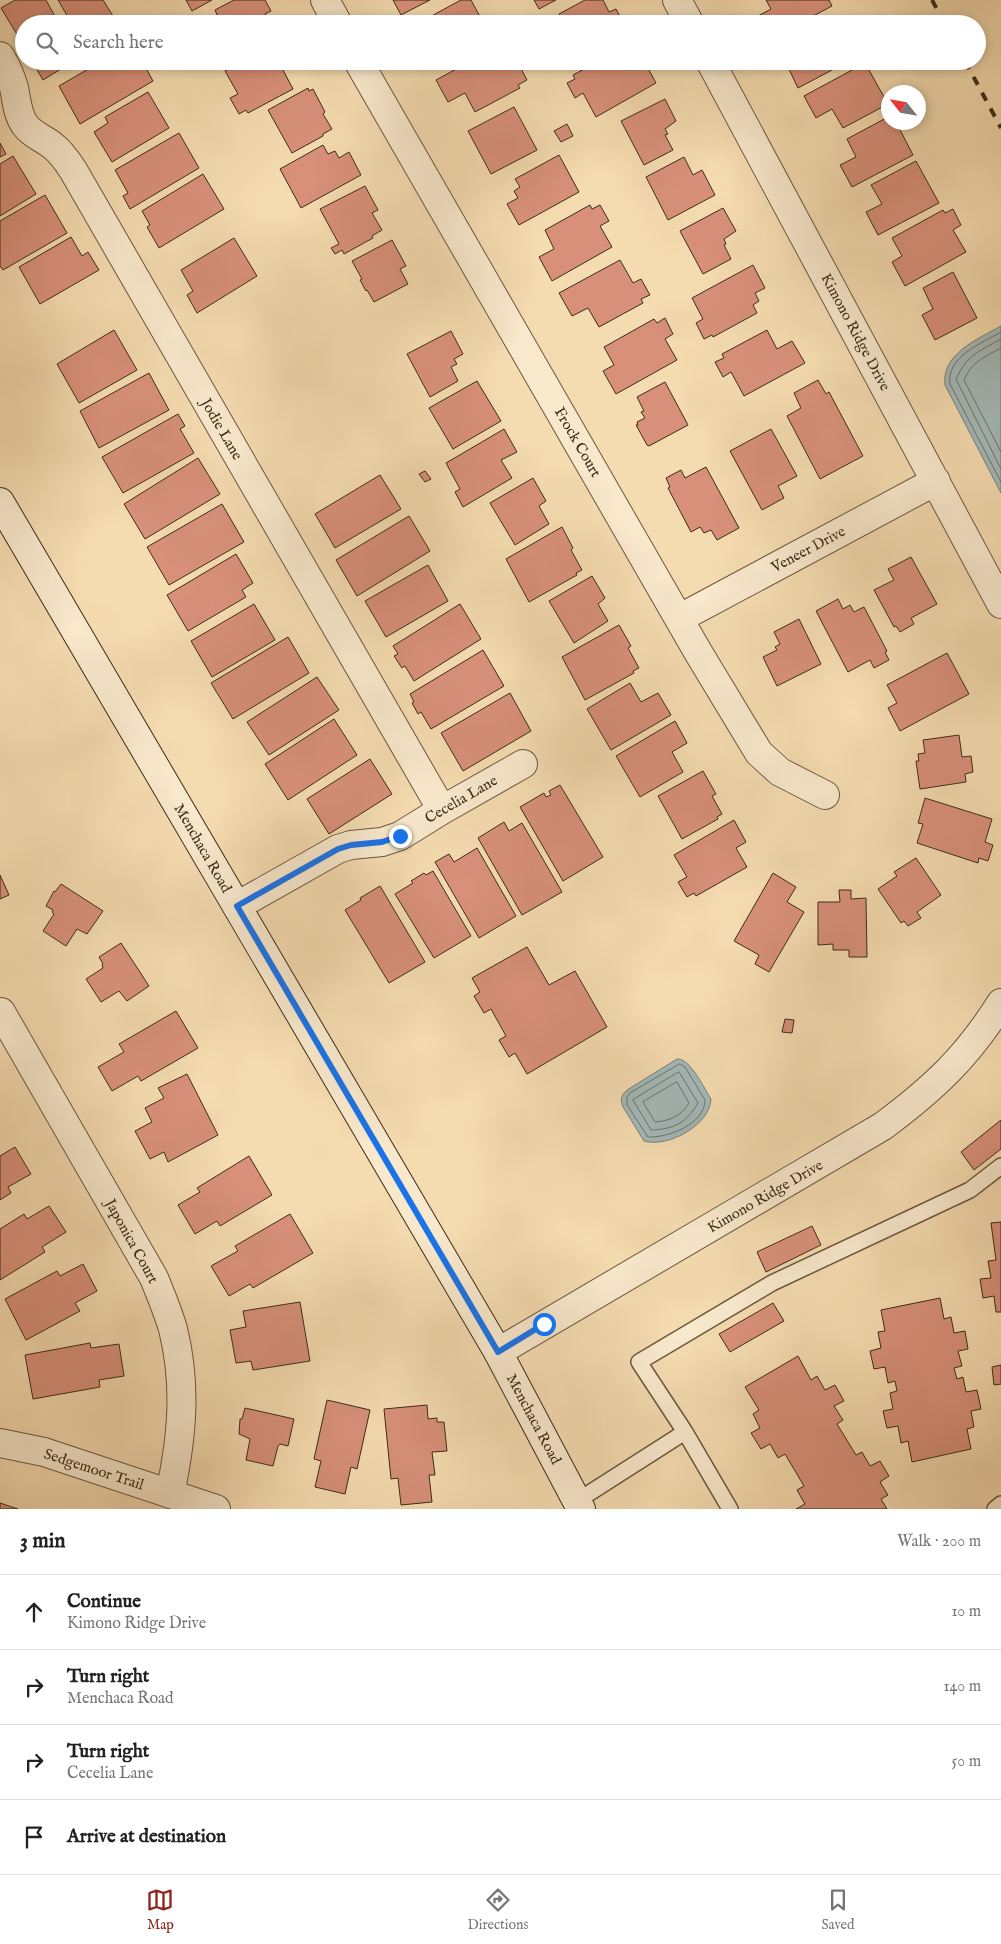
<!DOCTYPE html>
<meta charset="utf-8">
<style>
body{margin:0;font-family:"IM FELL English",serif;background:#f6f6f6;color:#222}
.compass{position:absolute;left:881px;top:85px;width:45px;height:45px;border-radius:50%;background:#fff;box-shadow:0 2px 8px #0003;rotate:301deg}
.stop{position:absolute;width:15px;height:15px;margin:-11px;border:4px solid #1a73e8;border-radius:50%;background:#fff}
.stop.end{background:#1a73e8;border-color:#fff;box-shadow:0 1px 5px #0008}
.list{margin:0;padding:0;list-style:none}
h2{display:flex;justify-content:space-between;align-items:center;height:65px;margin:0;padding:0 20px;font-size:21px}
h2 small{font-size:16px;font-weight:400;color:#767676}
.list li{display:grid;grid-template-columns:32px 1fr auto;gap:15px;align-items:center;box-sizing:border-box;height:75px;padding:0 20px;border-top:1px solid #e0e0e0}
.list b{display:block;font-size:19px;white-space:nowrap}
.list p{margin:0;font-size:16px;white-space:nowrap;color:#767676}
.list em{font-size:16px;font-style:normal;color:#767676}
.icon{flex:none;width:28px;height:28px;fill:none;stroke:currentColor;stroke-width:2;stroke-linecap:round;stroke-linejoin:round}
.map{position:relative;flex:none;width:1001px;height:1509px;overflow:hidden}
.search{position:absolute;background:#fff;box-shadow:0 2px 8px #0003;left:15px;right:15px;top:15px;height:55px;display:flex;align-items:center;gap:12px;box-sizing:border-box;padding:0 18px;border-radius:28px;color:#767676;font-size:19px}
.sheet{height:365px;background:#fff}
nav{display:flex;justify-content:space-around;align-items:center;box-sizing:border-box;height:70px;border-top:1px solid #e0e0e0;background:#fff;font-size:14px;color:#767676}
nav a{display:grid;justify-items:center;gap:2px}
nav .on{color:#8f2418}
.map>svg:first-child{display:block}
</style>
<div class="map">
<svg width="1001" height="1509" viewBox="0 0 1001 1509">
<rect width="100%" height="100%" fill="#f5dbb0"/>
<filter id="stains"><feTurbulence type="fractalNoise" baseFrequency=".004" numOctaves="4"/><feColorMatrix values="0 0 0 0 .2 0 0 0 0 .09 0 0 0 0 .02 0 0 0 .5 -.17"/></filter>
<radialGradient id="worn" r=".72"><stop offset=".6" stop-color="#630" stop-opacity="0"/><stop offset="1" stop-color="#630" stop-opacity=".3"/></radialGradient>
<path fill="#a3b8b8" stroke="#798078" d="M1001,326V493L945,385C941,354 978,339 1001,326Z
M677,1059C690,1058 704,1088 711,1099C710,1125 668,1148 644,1141L623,1107C620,1099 621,1096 627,1090Z"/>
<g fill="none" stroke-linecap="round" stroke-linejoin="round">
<path stroke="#6f7268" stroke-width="1" d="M1001,332C982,343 946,357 950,384L1001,482
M1001,339C978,352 967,355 956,379L1001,469
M1001,348C985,357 971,362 964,380L1001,452
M680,1064L685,1067L705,1100C705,1124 668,1138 648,1137L627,1105V1097L630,1093Z
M679,1072L698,1103C686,1123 675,1129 651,1130L633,1100Z
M677,1082L689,1103C682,1116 669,1121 655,1122L643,1102Z"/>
</g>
<path fill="#d8907a" stroke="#3b2d19" d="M15,0H46L59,24H24V46L1,8Z
M58,0H103L118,24H72Z
M186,0H212L192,11Z
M234,0H265L271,11L265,14L270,24H221L215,10Z
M393,0H430L401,15Z
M461,0H471L484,24H428L426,19Z
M534,0H556L539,9Z
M585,0H603L609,12L616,9L624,24H564L559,14Z
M766,0H829L832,6L798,24H762L758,16L771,9Z
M839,16L843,24H824L837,17Z
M32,61H74L43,80Z
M102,61H142L153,81L80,124L59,86Z
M244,61H298L283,70L293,89L248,113L246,110L239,114L230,98L238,94L225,71Z
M471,61H506L510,70L519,65L527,80L518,85L520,88L475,112L465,93L448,102L436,80Z
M599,61H623L628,70L644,61L656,83L596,117L583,93L575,98L567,83L575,79L573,75Z
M794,61H849L798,88L787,65Z
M865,63L888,104L843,128L832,109L816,118L804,96Z
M308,88L309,91L313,89L325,112L323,114L332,129L323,134V136L292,153L268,110Z
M148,92L169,128L112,162L94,132L108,123L105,117Z
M665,99L676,121L665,129L668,134L665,135L673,150L644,165L621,121Z
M514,107L537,150L491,174L468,131Z
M888,117V122H896L913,155L852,187L840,165L856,157L847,139Z
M567,124L573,136L561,142L554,131Z
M179,133L199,168L130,209L123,196L128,193L115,170Z
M0,143L6,154L0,157Z
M323,145L328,154L335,151L339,158L349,152L361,175L301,208L280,169Z
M559,155L579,192L519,225L507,204L518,198L514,191L520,187L515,179Z
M13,156L36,194L0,216V164Z
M684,157L693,175L702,170L715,195L668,220L646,177Z
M916,161L939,203L878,235L866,212L882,204L871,185Z
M203,174L224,209L159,248L147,227L150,225L142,211Z
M365,186L378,210L372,213L382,230L372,236L373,238L344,254L342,250L335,254L331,248L339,244L320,209Z
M45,195L67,233L3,270L0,266V221Z
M590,205L592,209L600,205L609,221L600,226L612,247L552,281L539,257L554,249L545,230Z
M723,208L736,231L724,239L726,244L724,245L731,259L703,274L680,231Z
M953,209L961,225L953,230L966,252L905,286L892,262L902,256L892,238L943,210L945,213Z
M71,237L82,256L88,252L99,270L40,304L19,267Z
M234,238L257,276L197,313L187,295L193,291L181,270Z
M392,240L406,266L400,269L408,284L374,302L367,290L366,291L360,280L362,279L352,261Z
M620,260L633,283L641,279L650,295L641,299L643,303L599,327L588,308L572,316L559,293Z
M753,265L765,288L755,293L759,301L753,305L757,313L713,337L712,335L704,339L696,323L703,319L692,298Z
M953,272L977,318L935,340L922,315L933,309L923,288Z
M665,318L673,334L665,339L677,360L616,394L603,371L614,365L604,347L654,319L657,323Z
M114,330L137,370L79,403L57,364Z
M767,330L777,349L792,341L805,363L744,396L731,372L723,377L715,362L724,358L722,354Z
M451,331L463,354L454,359L457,364L451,367L458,381L430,397L407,354Z
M149,373L169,410L99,448L80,411Z
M818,380L826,394L829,392L863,456L820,479L787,416L801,408L794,393Z
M477,381L501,421L453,449L429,408Z
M665,382L688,425L649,446L647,445L636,425H638L637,422L645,418L641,412L644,411L637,397Z
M178,414L185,426L180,429L194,453L123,493L102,457Z
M504,429L517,452L501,460L512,478L463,507L455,492L460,489L446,463Z
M771,429L797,476L778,486L784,498L762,510L730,451Z
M198,458L220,494L145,539L124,504Z
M706,467L739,528L717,540L711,530L704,533L700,527L691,532L668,488L670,487L666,478L681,470L685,478Z
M425,471L431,479L425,482L419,474Z
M380,475L401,509L335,548L315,514Z
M533,478L546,501L539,506L549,524L515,545L490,503Z
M222,504L244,542L169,585L147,547Z
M409,516L430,551L357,596L336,560Z
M562,527L573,548L571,550L582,570L576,573L577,575L529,602L506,559Z
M236,554L253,583L242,590L246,597L188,631L167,595Z
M911,557L937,604L911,618L914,624L900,632L896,626L894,627L874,590L894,580L888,569Z
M428,565L448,601L386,637L365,601Z
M592,576L605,598L598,604L608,621L574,643L549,601Z
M838,599L843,609L850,605L854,612L864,607L887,651L885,652L889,660L874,668L870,660L848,672L816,611Z
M254,604L275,640L212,677L191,641Z
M460,604L481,639L414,681L405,666L402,668L394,656L398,654L393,646Z
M799,619L821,664L777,686L763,657L777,650L775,647L780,644L774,632Z
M619,625L631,646L628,648L639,668L633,671L634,673L585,700L562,657Z
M288,637L309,673L233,719L211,683Z
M483,650L504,686L431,729L421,712L418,714L412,703L414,702L410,694Z
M947,653L969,694L900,731L888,708L897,703L887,685Z
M317,677L339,710L269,755L247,722Z
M630,683L641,702L658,693L671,715L611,750L587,709Z
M510,693L531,731L463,771L441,733Z
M334,719L357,755L288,800L265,764Z
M675,721L687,743L672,752L683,772L640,797L616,756Z
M959,735L962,757L971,756L973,772L965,774L966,782L920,789L916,761H919L918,754L925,753L923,740Z
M370,759L392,794L329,834L307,799Z
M703,771L716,794L712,796L722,814L717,817L718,819L682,839L658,796Z
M560,785L603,857L563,881L520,807L544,793L546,797L551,795L549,791Z
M925,798L992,819L985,842L993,845L988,861L979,858L978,863L917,843L923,824L918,823Z
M734,820L746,842L736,848L747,867L696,896L694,893L687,897L678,882L687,877L674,855Z
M504,822L509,831L522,823L562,892L522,915L478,838Z
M477,848L516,916L479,938L435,862L449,854L454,862Z
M916,858L941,895L917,912L921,918L908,926L904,921L901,923L878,889L897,876L894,872Z
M433,871L471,936L434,958L395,894L413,883L411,881L424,873L426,875Z
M773,873L796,887L787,902L804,912L769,972L755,964L759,955L734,941Z
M0,875L9,895L0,899Z
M61,884L103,911L87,934L77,929L66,946L43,931L54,914L52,912L53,910L46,906L54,891L55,892Z
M380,886L425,962L389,983L345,910L361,900L360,898Z
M839,890H851V899L866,898L867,957H849V950H833V944L818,945V902H840Z
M121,943L149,986L127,1001L119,991L101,1002L86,979L103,968L102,965L103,964L99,957Z
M527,947L549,985L575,971L607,1027L527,1074L515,1053L509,1057L499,1040L506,1036L491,1009L484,1013L474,996L480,992L472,978Z
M176,1011L198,1048L141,1081L138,1076L112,1091L98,1067L124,1052L119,1044Z
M785,1019L794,1020L792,1033L782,1032Z
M187,1074L218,1135L168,1162L164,1152L150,1159L135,1131L152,1122L145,1108L164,1098L158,1088Z
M1001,1120V1149L974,1170L961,1152Z
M15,1147L31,1174L8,1187L11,1193L0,1200V1156Z
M249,1156L272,1195L220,1226L217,1221L195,1234L178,1205L200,1192L197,1188Z
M49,1206L66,1232L42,1247L45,1252L0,1280V1229L24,1214L27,1219Z
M290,1214L313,1253L253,1288L250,1284L229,1296L211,1266L238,1251L235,1246Z
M1001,1222V1312H996L994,1296L983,1298L980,1279L991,1278L988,1261L996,1260L991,1223Z
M812,1226L821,1245L766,1272L757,1252Z
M83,1264L97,1291L75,1303L80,1311L26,1340L5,1299L57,1271L60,1276Z
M940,1298L944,1319L951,1317L954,1333L965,1331L968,1349L958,1351L962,1366L954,1368L957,1379L963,1377L966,1392L977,1390L981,1409L971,1411L974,1427L967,1429L971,1449L912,1462L908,1441L901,1443L898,1426L887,1428L883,1411L893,1409L890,1393L897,1391L895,1381L888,1383L885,1367L874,1369L870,1351L881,1348L878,1332L885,1331L881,1310Z
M300,1302L310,1361L253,1370L251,1361L236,1363L230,1330L246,1327L243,1311Z
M773,1303L784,1321L730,1352L719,1334Z
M90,1343L91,1348L119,1344L124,1376L99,1380L100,1387L33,1399L25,1355Z
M798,1356L811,1380L817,1376L825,1390L835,1385L844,1401L834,1406L843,1420L837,1424L856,1455L862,1452L870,1466L880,1461L889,1476L880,1482L888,1495L881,1499L887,1509H796L805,1504L797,1490L804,1486L785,1454L778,1458L770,1444L761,1449L751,1433L760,1428L753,1414L759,1410L745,1387Z
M1001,1365V1384L994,1385L992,1367Z
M327,1400L370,1410L357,1469L351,1467L345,1494L315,1487L321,1461L314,1459Z
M427,1405L428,1419L437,1418V1422H444L447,1451L432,1452L435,1475H429L432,1502L401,1505L398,1478L391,1479L384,1409Z
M245,1408L294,1419L288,1446L280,1444L278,1446L273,1466L246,1460L250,1439L239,1434L240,1419H242Z
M0,1503L18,1509H0Z"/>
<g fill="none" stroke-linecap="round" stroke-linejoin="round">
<defs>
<path id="lane" d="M685,1432L639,1362L772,1283L970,1190L1001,1166
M577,1501L685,1432L730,1509
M995,1509L1001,1504"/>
<path id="street" d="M325,0L338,24
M677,0L690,24
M0,56C6,66 11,77 14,88C17,101 17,114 25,125C32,135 45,139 53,146C62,153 67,161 73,170L442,810
M358,61L698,652L759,753L780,772L825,795
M710,61L1001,604
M680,618L936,481
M237,906L338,849L351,845L382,842L400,836L442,810L523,764
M1,1012L154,1278C161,1295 168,1312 173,1329C187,1386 182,1437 170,1494
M498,1352L883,1126C934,1088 967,1057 1001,1003
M0,1443L44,1452L216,1509"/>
<path id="secondary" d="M0,502L498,1352L581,1509"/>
</defs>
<use href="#lane" stroke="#6a583f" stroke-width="18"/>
<use href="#street" stroke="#6a583f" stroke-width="30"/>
<use href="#secondary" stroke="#3b2d19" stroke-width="30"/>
<use href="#lane" stroke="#f8e8cc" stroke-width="15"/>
<use href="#street" stroke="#f8e8cc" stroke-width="28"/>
<use href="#secondary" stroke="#f8e8cc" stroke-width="28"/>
<path stroke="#3b2d19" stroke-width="4" stroke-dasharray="9 9" stroke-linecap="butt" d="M932,0L945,24
M965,61L1001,128"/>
</g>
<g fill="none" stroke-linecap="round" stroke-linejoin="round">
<path stroke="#1a73e8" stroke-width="6" d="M400,836L382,842L351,845L338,849L237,906L498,1352L544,1324"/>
</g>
<g text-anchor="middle" stroke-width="5" stroke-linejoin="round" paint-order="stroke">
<g font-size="15" fill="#3b2d19" stroke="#f8e8cc">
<text transform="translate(856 332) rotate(62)" y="5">Kimono Ridge Drive</text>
<text transform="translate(222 429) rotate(60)" y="5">Jodie Lane</text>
<text transform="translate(578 442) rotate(60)" y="5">Frock Court</text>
<text transform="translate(808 549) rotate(-28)" y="5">Veneer Drive</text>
<text transform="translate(461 799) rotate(-30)" y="5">Cecelia Lane</text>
<text transform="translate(203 848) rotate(60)" y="5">Menchaca Road</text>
<text transform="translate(765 1196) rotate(-30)" y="5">Kimono Ridge Drive</text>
<text transform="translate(132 1241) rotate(61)" y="5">Japonica Court</text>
<text transform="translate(534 1419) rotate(62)" y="5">Menchaca Road</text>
<text transform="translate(94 1469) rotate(18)" y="5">Sedgemoor Trail</text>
</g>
</g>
<rect width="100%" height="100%" filter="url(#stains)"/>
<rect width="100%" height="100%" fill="url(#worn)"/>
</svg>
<svg class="compass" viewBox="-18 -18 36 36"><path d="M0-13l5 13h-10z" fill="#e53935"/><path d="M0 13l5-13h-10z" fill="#767676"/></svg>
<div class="stop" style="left:544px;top:1324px"></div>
<div class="stop end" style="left:400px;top:836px"></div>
<div class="search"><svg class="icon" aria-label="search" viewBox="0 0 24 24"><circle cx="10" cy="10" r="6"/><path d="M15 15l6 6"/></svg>Search here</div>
</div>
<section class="sheet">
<h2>3 min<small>Walk · 200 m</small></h2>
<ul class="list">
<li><svg class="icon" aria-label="ahead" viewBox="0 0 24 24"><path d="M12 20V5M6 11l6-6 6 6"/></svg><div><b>Continue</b><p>Kimono Ridge Drive</p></div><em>10 m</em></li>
<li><svg class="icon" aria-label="right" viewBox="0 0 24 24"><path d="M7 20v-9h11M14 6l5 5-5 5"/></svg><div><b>Turn right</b><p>Menchaca Road</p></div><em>140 m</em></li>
<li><svg class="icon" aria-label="right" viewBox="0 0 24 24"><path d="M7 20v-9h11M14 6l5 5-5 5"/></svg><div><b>Turn right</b><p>Cecelia Lane</p></div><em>50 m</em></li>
<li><svg class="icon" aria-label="arrive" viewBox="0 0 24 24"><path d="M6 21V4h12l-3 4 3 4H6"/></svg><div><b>Arrive at destination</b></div></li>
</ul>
</section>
<nav>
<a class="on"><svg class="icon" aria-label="map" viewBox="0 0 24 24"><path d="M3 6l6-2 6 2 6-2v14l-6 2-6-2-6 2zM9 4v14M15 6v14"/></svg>Map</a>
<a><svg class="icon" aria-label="directions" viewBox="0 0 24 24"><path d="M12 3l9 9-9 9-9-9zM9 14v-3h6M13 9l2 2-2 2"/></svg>Directions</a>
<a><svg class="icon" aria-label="saved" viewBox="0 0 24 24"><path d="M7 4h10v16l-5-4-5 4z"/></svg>Saved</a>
</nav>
